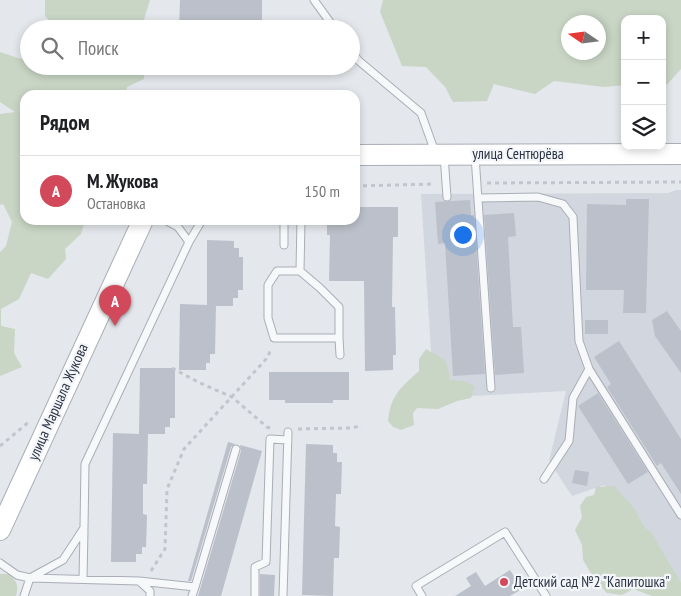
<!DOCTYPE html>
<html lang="ru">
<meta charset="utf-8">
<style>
body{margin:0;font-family:"PT Sans Narrow",sans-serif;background:#f6f6f6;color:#202124}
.controls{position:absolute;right:15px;top:15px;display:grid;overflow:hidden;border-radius:10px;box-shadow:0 2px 8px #0003}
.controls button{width:45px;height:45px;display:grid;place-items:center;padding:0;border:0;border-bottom:1px solid #e0e0e0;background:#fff;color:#202124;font:25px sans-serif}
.compass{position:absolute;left:561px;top:15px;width:45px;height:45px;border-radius:50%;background:#fff;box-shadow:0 2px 8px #0003;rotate:283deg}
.you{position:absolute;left:462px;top:234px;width:18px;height:18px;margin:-12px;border:4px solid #fff;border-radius:50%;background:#1a73e8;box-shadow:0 0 0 8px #1a73e833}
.badge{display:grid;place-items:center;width:32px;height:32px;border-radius:50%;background:#d1495b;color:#fff;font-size:16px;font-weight:700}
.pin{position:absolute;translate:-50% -41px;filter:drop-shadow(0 1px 2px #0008)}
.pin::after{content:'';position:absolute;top:26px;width:18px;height:15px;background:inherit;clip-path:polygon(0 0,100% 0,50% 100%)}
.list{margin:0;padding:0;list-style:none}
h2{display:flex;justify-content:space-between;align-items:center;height:65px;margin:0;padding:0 20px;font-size:21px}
h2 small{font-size:16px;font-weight:400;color:#757577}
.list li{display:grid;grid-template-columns:32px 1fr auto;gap:15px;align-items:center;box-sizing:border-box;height:70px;padding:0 20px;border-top:1px solid #e0e0e0}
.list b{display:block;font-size:19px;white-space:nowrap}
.list p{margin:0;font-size:16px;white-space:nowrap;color:#757577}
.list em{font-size:16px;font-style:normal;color:#757577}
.icon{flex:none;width:28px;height:28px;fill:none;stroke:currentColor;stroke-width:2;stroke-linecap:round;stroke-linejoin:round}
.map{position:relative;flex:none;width:681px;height:596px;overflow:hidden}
.search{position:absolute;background:#fff;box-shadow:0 2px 8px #0003;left:20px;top:20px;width:340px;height:55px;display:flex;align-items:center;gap:12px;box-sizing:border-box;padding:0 18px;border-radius:28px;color:#757577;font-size:19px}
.panel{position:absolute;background:#fff;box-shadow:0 2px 8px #0003;left:20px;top:90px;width:340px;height:135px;border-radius:15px}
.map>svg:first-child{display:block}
</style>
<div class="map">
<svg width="681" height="596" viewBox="0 0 681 596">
<rect width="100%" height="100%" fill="#e4e7ec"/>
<path fill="#d2d6de" d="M676,190H681V596L604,485L572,496L549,461L566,391L434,398L421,194L668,193Z"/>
<path fill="#c9d6c5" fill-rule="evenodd" d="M45,0H150L141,29H57L45,16Z
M383,0H681V69L662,90V19H625V85L604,87L554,81L535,94L494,84L487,101L453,102L445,87L426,67L402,66L380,12ZM568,22H598V52H568Z
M0,52L21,59L29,57V66H144V79L127,87L126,95H25V220H85L81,234L65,249L66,259L48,279L31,273L19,299L1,309V326L15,329L14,353L22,367L0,376V252L6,246L12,222L3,204L0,205V114L15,112L0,102Z
M426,349L445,360L449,372V380L464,381L475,386L471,398L457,401L438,409L417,408L413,413L414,425L401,430L393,427L388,421C390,396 402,386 419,371V359Z
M614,486L633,507L645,528L651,532L681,583V596H652L633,589L622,595L607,593L595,580L583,560L582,545L575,530L582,517L580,506L586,497L594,495L596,487Z
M0,574H8C17,581 19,585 16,596H0Z"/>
<path fill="#bbc0ca" d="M180,0H262V29H179Z
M626,199H649L646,313H623L624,290H586L587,204L626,205Z
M470,200L471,215H474L485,374L453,376L445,243L438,244L435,202Z
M355,207H398V237H393L392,307H395L396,355H393V370L365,371L364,281H329L330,235H327V220H355Z
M514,213L516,236L508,237L513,327H521L524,373L495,375L484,215Z
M207,240L234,241V248H239V257H243V290H238V298H233V306H216L215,354H210V363H206V370H179L180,304L207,305Z
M667,311L681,331V373L655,336L652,320Z
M585,320H608V334H585Z
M619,341L681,439V494L661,463L657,466L607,387L611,384L594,357Z
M140,368H175V418H170V427H165V434H148L147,484H143V514L147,515L146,547H142V554H136V562H111L113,433L139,434Z
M269,372H349V400H333V403H285V400H269Z
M598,393L648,472L628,484L578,406Z
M228,442L235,444L231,447L191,581H188Z
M306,444L333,445V453H337V462H342L341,494H336L335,526L340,527L339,558H334L333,596L302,595Z
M240,445L262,451L221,596H198L241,451Z
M575,470L589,472L587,486L572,483Z
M510,570L522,589L510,596H455L471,586L466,578L476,572L485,586Z
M260,574L275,575L274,596H260Z"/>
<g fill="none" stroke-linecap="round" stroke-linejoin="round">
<defs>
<path id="service" d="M314,0L335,29
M351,51L359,61L421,113L435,152
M444,155L447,197
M475,156L491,388
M478,198L538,197L563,204L573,217L579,341L589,369L681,515
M189,242L202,220
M284,245V220
M277,271H300L320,288L339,307V338H274L268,318V285Z
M300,271L301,220
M339,338L340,355
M544,479L569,441L573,398L589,369
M0,563L17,575L30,578L139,581L150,591V596
M83,579L84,530
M139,581L195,587L192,596
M195,587L236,449
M24,596L30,578L63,560L84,528L85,464L189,242L178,227L165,220
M255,596V567L266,562L270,439L288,440
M283,596L288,432
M422,596L416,586L505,532L546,596"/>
<path id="secondary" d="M355,155L681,154
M0,530L143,220"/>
</defs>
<use href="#service" stroke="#a9aeb7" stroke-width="9"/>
<use href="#secondary" stroke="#a9aeb7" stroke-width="22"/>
<path stroke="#c2c5cb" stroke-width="3" stroke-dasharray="4 4" stroke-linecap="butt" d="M487,183L681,182
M355,186L435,184
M172,368L200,383L232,397L267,427L270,428
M298,429L349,428L362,426
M0,446L30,421
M151,571L165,549L167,489L184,449L268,357L271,348"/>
<use href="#service" stroke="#f7f8fa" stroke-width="7"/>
<use href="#secondary" stroke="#fff" stroke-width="20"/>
</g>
<circle fill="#d1495b" stroke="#f4f6f9" stroke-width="2" cx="504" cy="582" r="5"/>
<g text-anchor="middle" stroke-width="4.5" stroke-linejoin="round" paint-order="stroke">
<g font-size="15" fill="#2b3445" stroke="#f4f6f9">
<text x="518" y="159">улица Сентюрёва</text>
<text transform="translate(58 402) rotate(-66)" y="5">улица Маршала Жукова</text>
</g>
<g font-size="15" fill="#2b3445" stroke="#f4f6f9" text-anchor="start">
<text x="514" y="587">Детский сад №2 "Капитошка"</text>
</g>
</g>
</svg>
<div class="controls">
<button>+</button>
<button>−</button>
<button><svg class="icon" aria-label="layers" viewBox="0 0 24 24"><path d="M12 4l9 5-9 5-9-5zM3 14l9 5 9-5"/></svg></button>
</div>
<svg class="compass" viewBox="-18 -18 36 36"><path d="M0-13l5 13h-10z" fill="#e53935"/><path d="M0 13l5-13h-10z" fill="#757577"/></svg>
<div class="you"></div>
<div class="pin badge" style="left:115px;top:326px">A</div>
<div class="search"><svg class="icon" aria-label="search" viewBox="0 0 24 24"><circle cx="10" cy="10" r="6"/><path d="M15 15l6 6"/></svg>Поиск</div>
<section class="panel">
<h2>Рядом<small></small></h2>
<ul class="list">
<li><span class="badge">A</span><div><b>М. Жукова</b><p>Остановка</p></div><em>150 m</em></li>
</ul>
</section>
</div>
